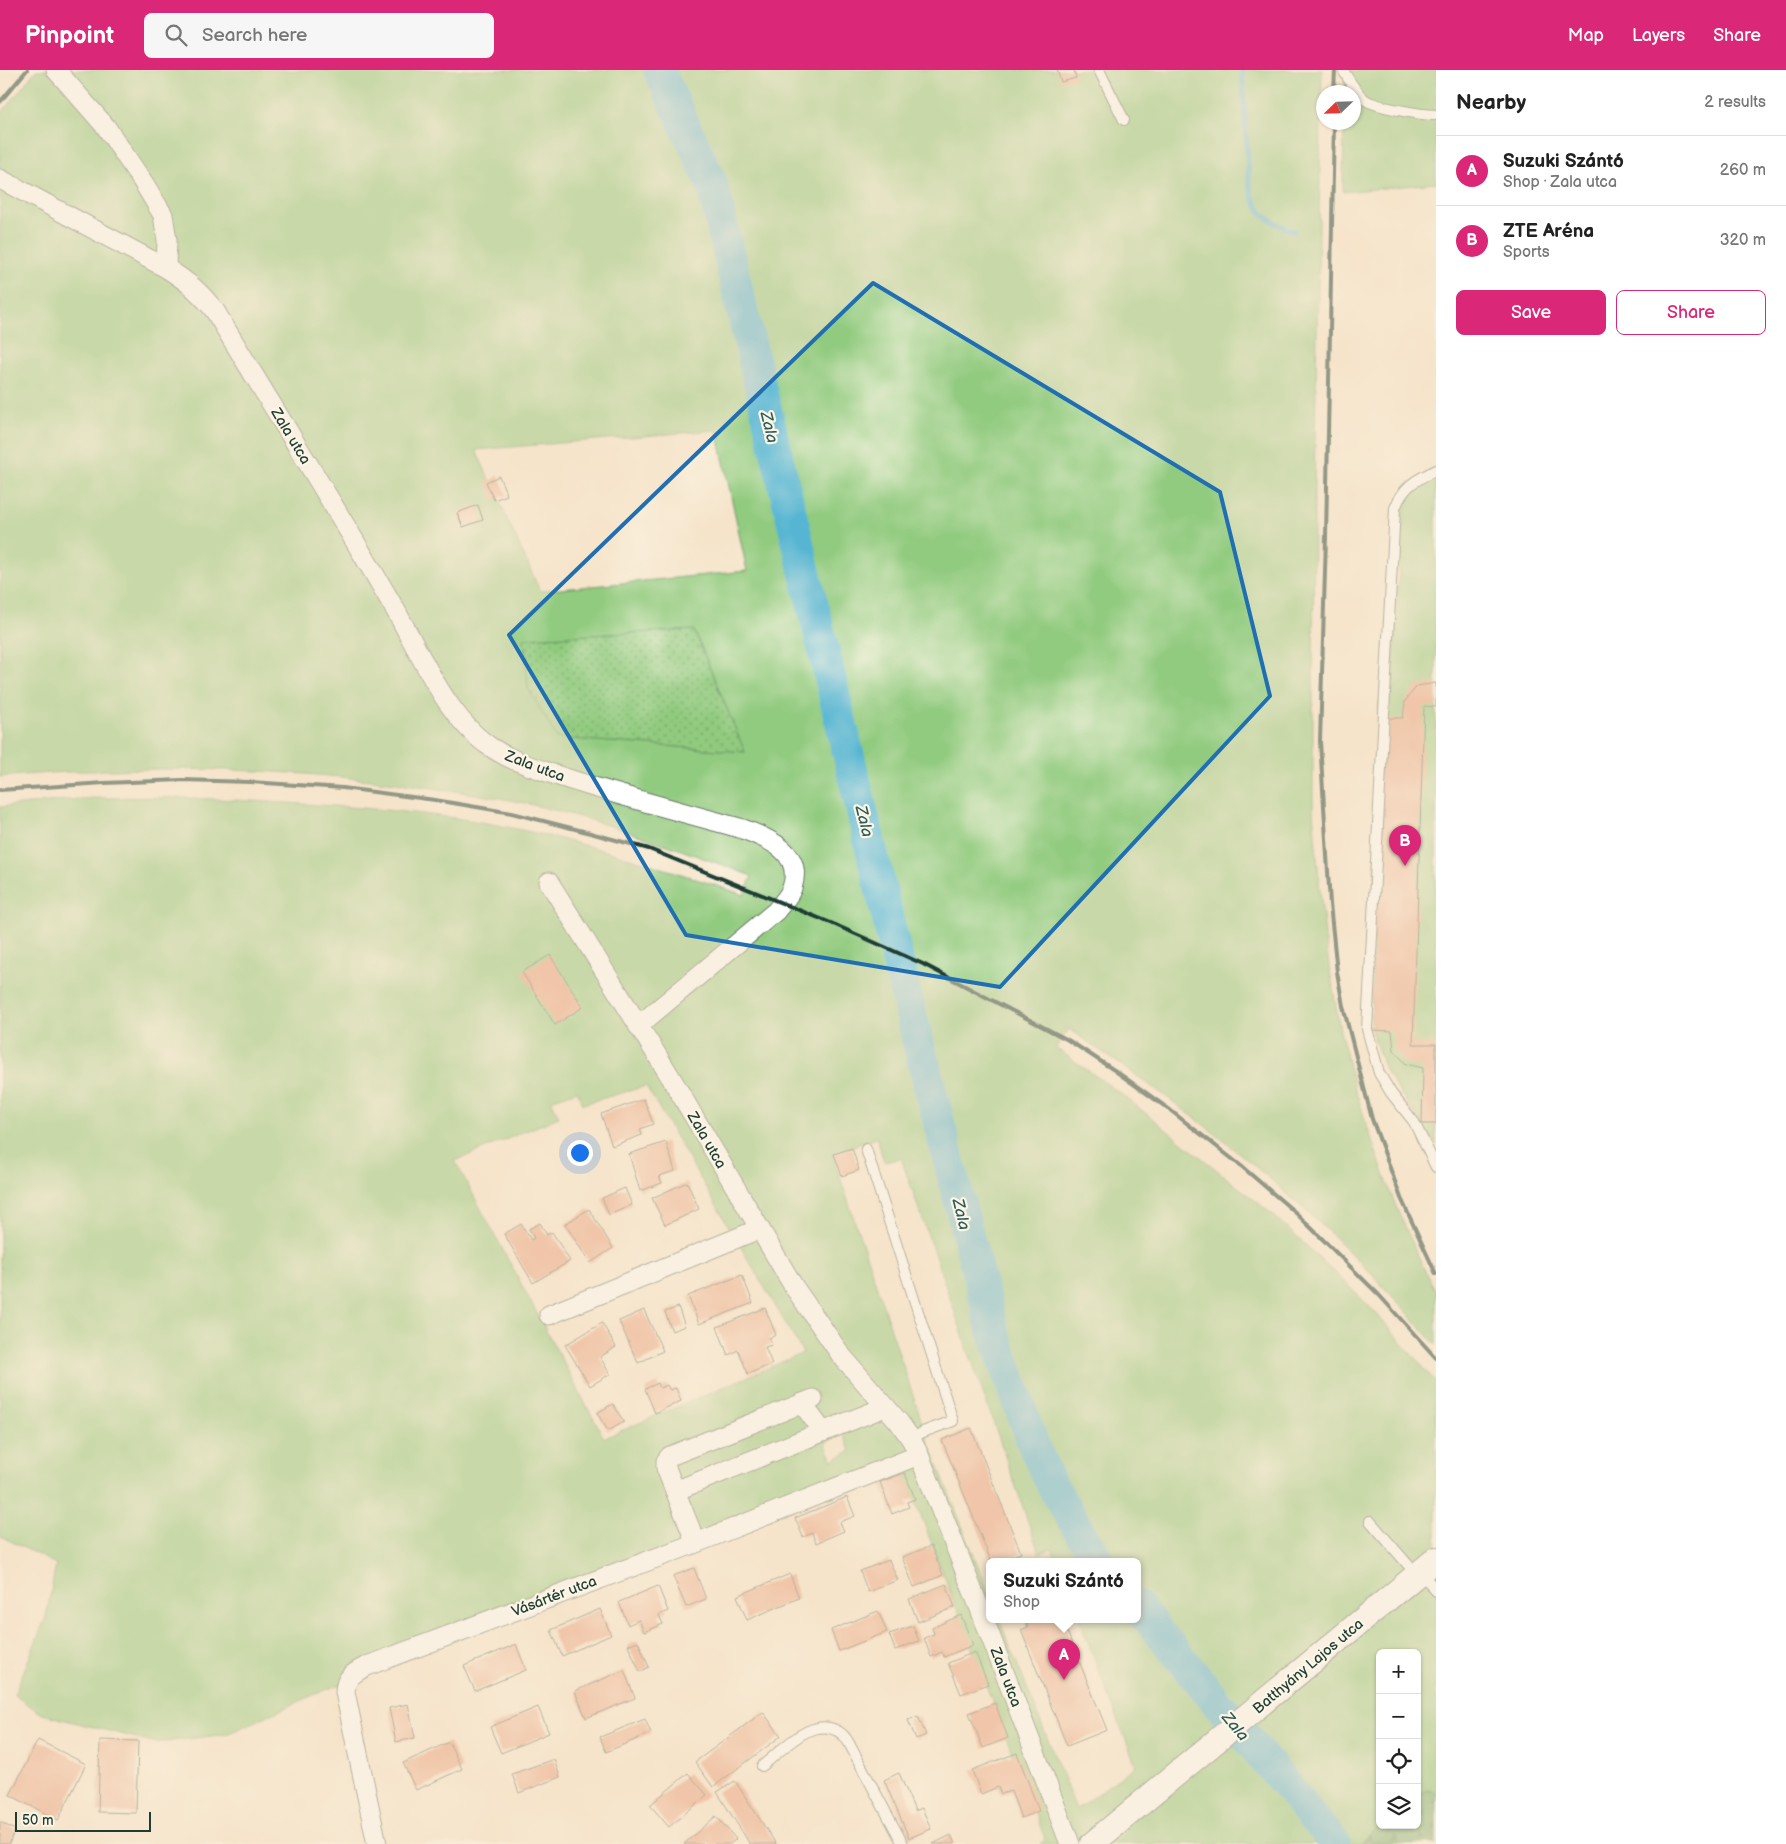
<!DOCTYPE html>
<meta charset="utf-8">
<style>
body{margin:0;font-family:"Balsamiq Sans",sans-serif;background:#f6f6f6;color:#222}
.controls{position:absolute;right:15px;bottom:15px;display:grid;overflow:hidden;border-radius:8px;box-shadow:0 1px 4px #0004}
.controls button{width:45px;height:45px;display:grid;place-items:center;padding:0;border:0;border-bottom:1px solid #e0e0e0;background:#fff;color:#222;font:25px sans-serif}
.compass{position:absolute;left:1316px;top:15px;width:45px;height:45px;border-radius:50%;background:#fff;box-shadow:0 1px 4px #0004;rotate:247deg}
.scale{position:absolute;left:15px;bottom:12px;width:136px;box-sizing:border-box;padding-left:5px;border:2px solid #1f3d34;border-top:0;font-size:14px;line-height:18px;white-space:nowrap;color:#1f3d34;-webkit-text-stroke:4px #fcf5e5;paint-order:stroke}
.you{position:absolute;left:579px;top:1082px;width:18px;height:18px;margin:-12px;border:4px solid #fff;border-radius:50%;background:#1a73e8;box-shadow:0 0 0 8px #1a73e833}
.badge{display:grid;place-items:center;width:32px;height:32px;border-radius:50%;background:#db2777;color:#fff;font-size:16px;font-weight:700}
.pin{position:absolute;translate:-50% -41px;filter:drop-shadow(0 1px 2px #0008)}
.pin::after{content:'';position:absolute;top:26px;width:18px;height:15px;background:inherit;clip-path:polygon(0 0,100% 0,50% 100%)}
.popup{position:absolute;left:986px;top:1488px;width:155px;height:65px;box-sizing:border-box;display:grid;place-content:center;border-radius:8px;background:#fff;filter:drop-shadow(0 1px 4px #0005);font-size:16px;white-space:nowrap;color:#767676}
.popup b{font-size:19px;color:#222}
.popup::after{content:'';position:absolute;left:50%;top:100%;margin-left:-10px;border:10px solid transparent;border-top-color:#fff}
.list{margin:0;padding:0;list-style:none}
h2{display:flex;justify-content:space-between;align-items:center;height:65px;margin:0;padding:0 20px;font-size:21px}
h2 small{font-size:16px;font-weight:400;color:#767676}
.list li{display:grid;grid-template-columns:32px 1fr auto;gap:15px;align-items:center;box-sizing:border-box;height:70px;padding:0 20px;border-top:1px solid #e0e0e0}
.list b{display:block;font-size:19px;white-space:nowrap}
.list p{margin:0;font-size:16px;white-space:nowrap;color:#767676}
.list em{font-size:16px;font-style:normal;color:#767676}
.actions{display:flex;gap:10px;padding:15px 20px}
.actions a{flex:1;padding:11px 0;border:1px solid #db2777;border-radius:8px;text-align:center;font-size:18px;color:#db2777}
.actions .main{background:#db2777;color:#fff}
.icon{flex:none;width:28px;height:28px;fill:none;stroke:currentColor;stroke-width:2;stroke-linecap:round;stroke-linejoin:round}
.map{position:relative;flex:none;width:1436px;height:1774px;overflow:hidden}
header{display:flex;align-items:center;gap:30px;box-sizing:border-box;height:70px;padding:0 25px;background:#db2777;color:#fff}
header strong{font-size:24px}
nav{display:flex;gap:28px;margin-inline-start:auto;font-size:18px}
.search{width:350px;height:45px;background:#f6f6f6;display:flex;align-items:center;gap:12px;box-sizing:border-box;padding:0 18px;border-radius:8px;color:#767676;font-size:19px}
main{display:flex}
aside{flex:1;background:#fff}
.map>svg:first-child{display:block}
</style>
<header>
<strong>Pinpoint</strong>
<div class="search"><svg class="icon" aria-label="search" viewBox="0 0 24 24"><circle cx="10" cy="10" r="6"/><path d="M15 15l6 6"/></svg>Search here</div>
<nav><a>Map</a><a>Layers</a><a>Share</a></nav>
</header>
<main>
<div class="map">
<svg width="1436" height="1774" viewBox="0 0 1436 1774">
<defs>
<pattern id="forest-firs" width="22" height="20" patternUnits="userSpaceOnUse" patternTransform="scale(1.25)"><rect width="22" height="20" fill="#74af6e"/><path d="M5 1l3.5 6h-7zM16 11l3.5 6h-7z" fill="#5f905b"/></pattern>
<pattern id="park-dots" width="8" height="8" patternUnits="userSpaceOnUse" patternTransform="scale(1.25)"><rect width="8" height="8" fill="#91cb7f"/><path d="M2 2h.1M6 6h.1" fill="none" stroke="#76a669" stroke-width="1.8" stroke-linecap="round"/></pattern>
</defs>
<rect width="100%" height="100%" fill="#fcf5e5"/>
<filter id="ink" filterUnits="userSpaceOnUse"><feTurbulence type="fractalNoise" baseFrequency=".02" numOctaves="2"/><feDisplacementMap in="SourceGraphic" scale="10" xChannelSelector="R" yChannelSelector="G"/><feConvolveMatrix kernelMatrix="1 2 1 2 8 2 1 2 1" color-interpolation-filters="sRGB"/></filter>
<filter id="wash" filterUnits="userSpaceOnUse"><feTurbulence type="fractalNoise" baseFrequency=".0096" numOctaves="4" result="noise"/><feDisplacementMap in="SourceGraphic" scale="20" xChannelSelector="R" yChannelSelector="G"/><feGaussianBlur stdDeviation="1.12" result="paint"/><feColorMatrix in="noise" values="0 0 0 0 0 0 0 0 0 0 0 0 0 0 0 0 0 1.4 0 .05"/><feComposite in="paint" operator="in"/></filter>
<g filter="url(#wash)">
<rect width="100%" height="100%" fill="#f5e4ca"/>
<path fill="#91cb7f" stroke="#58845a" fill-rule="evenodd" d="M36,0H1322L1314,423L1313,628V741L1320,820L1327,882L1340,960L1354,1016L1373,1074L1395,1134L1425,1201L1436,1221V1275C1369,1197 1295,1126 1214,1063C1168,1026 1118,993 1069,959L1056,978L1124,1026L1272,1144L1326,1194L1376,1243L1436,1312V1722L1426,1720L1417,1726V1583H1380V1755L1363,1774H1040L1045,1769L902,1396L318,1623L227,1664L156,1673L42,1644L14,1625L46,1547L56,1494L0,1466V737C33,734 66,729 98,728C162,726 225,729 288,733C356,737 425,742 492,754C578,770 662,797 744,825L752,806C679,779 605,751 529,734C492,726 455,721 419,716C280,697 139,694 0,707V45ZM717,360L747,501L540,521L476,380ZM646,1016L803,1283L604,1368L455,1091L559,1047L551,1030L577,1021L583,1034ZM877,1068L884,1092L901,1088L1039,1483L1052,1479L1057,1491H1138V1549H1079L1136,1696L1076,1739L999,1549H990V1526L929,1373L832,1083ZM843,1364L851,1381L833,1390L825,1373Z
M1345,0H1436V113L1343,122L1344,53L1354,52V22H1345Z
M1436,408V1075L1386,1002L1371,960L1379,632L1392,614L1403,436L1416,418Z"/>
<path fill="url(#forest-firs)" stroke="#4a7651" d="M1426,1720L1436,1722V1774L1362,1773L1380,1755H1417V1741H1425L1417,1735V1726Z"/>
<path fill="url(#park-dots)" stroke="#58845a" d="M694,560L745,682L557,668L528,618L524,568Z"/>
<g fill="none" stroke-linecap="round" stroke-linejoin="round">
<path stroke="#54b5d3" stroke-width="5.5" d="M1242,0L1249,113C1254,142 1268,152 1294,161"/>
<path stroke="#54b5d3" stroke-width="32" d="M659,0L712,114L906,925L992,1258L1035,1379L1050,1412L1091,1481L1099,1491
M1138,1537L1335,1774"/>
</g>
<g id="blocks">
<path fill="#e9a080" d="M1057,0H1074L1076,8L1061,12Z
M499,406L507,425L494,430L486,412Z
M478,435L483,450L463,457L457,443Z
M1436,613V637L1424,636L1413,974H1436V1054H1422L1423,998L1406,994L1394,980L1392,961L1371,960L1380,648H1403L1405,631L1417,616Z
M550,885L583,937L555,955L522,902Z
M644,1029L653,1054L640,1059L642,1065L612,1076L601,1044Z
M666,1072L675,1101L659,1106L662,1113L640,1121L629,1084Z
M852,1078L859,1100L842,1106L834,1084Z
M687,1112L699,1139L665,1155L652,1128Z
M625,1118L632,1135L609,1145L602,1128Z
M589,1139L613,1178L590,1193L565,1154Z
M540,1153L547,1165L552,1162L570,1191L533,1213L504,1164L521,1154L531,1170L534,1168L529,1159Z
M742,1205L753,1233L699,1254L688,1226Z
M678,1237L685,1256L672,1261L665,1242Z
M765,1238L776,1265L769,1268L772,1275L765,1277L772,1294L748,1304L738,1280L728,1285L717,1257Z
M644,1240L663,1281L638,1293L619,1251Z
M602,1253L616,1277L600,1287L610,1304L590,1316L565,1275Z
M658,1313L660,1318L667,1315L670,1320L676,1318L681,1331L655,1343L645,1319Z
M613,1334L624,1352L608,1361L597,1343Z
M971,1358L1021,1483L999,1491H991L942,1370Z
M905,1403L915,1429L907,1432L909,1437L892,1444L880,1412Z
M847,1427L855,1446L840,1452L844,1461L816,1473L812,1463L803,1467L795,1448Z
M931,1476L943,1505L914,1517L902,1487Z
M889,1490L898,1510L868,1522L860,1501Z
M694,1498L706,1529L686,1537L673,1506Z
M790,1504L799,1528L747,1550L737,1526Z
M946,1514L955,1537L918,1552L909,1529Z
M658,1516L668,1541L659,1545L663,1554L644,1562L639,1550L628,1555L619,1532Z
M600,1539L611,1565L562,1586L551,1560Z
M878,1541L887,1562L839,1581L831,1560Z
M961,1545L973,1575L944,1587L942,1582L931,1587L924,1568L934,1564L932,1558Z
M1024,1549H1062L1107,1660L1067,1676L1021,1560L1028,1557Z
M913,1556L919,1571L895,1580L889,1564Z
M638,1571L649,1597L640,1602L628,1575Z
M516,1574L526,1600L475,1621L464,1596Z
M975,1582L988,1614L961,1624L948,1593Z
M624,1600L635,1628L586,1648L575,1621Z
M995,1633L1008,1668L983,1678L969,1643Z
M408,1634L415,1668L396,1672L389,1638Z
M538,1637L549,1663L501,1683L490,1657Z
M763,1642L781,1666L713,1717L695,1692Z
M918,1646L926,1665L916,1669L908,1650Z
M645,1649L651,1663L606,1682L600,1667Z
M38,1670L86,1694L58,1750L10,1725Z
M100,1670L138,1671L136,1743L98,1742Z
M449,1672L462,1699L416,1720L403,1693Z
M1017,1683L1039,1741L1021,1748L1011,1721L1001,1724L998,1717L981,1724L972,1700Z
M554,1689L560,1707L519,1723L512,1704Z
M688,1703L707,1725L669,1757L650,1735Z
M899,1703L915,1741L922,1738L931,1759L909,1768L884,1710Z
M735,1711L776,1774H750L717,1722Z
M716,1746L736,1769L730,1774H684Z
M0,1752L15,1760L9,1774H0Z
M951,1765L955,1774H933Z"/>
</g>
</g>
<g filter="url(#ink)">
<use href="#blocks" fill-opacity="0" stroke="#6a7768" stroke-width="1"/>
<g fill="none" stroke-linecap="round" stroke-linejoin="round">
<defs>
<path id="service" d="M1099,0L1124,50
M1343,0C1349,10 1355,21 1364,29C1374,37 1422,45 1436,45
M1436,400C1416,410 1404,415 1395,438L1367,959L1379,1003L1391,1023L1414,1052L1436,1097
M866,1079L953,1351L923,1362L911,1369
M1370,1451L1410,1497L1429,1512L1436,1521
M762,1696C783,1680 814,1642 842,1664C846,1667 849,1673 851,1677L903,1774"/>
<path id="minor" d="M56,0L106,57L145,115L163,145L167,170L166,198
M0,109L166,198C187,211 200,222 215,241C274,339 335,436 392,534C419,580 445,646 489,676C512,692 539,699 565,708C623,727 683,742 743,759C769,769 804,782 792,818C789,827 781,834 776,841L638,956
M549,812L670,1006L794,1217L841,1285L899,1352L911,1369L919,1385L980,1539L1070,1774
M549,1245L759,1159
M802,1333L823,1362
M675,1421L885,1337
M696,1473L666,1398V1391L670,1386L813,1329
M377,1774L345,1622C345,1607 355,1602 367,1596L696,1473L919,1385"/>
<path id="tertiary" d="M1092,1774L1436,1489"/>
</defs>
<use href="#service" stroke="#6a7768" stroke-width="12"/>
<use href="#minor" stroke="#6a7768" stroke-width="21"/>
<use href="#tertiary" stroke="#6a7768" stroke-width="26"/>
<use href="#service" stroke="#fff" stroke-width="10"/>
<use href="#minor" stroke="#fff" stroke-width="19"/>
<use href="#tertiary" stroke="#fff" stroke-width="24"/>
<path stroke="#1f3d34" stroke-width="4" d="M1334,22L1335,0
M0,32L27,0
M1334,52L1326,467L1320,671L1330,834L1337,902L1343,936L1372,1049L1401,1128L1436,1204
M0,720L104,713L182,710L250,712L343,718L435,730L512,743L583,761L649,779L831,853L923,894L1068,970L1114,1000L1170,1040L1240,1095L1296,1143L1379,1225L1436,1288"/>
</g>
</g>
<path d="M0 0H1436V1774H0ZM873,213L1220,422L1270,626L1000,917L686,865L509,565Z" fill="#f5e4ca" fill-opacity=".55" fill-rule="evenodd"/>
<path fill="none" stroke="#1f6fb2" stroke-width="4" stroke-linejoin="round" d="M873,213L1220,422L1270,626L1000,917L686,865L509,565Z"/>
<g text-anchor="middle" stroke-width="4.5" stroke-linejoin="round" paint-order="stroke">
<g font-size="15" fill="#1f3d34" stroke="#fcf5e5">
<text transform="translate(291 366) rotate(59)" y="5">Zala utca</text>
<text transform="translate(535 696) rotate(21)" y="5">Zala utca</text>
<text transform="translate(707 1070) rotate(60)" y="5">Zala utca</text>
<text transform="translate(554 1526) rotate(-21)" y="5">Vásártér utca</text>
<text transform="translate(1308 1596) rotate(-40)" y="5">Batthyány Lajos utca</text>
<text transform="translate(1006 1607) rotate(69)" y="5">Zala utca</text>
</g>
<g font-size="16" font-style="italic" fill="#2c5b5c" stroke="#fcf5e5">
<text transform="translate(770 357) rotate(76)" y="6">Zala</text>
<text transform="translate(865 751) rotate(76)" y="6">Zala</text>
<text transform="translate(962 1144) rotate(76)" y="6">Zala</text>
<text transform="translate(1236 1656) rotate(50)" y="6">Zala</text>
</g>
</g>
</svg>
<div class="controls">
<button>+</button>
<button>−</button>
<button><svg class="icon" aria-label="locate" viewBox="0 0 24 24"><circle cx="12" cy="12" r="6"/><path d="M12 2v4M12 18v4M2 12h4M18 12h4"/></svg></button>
<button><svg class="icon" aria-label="layers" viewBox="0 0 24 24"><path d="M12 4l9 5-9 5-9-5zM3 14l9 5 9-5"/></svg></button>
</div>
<svg class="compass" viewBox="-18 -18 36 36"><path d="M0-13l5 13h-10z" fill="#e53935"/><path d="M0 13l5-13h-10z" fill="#767676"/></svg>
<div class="scale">50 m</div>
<div class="you"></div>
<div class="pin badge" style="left:1064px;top:1610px">A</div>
<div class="popup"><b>Suzuki Szántó</b>Shop</div>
<div class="pin badge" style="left:1405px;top:796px">B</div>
</div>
<aside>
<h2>Nearby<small>2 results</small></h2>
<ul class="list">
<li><span class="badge">A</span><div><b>Suzuki Szántó</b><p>Shop · Zala utca</p></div><em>260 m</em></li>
<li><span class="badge">B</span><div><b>ZTE Aréna</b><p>Sports</p></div><em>320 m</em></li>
</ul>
<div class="actions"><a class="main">Save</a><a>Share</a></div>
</aside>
</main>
